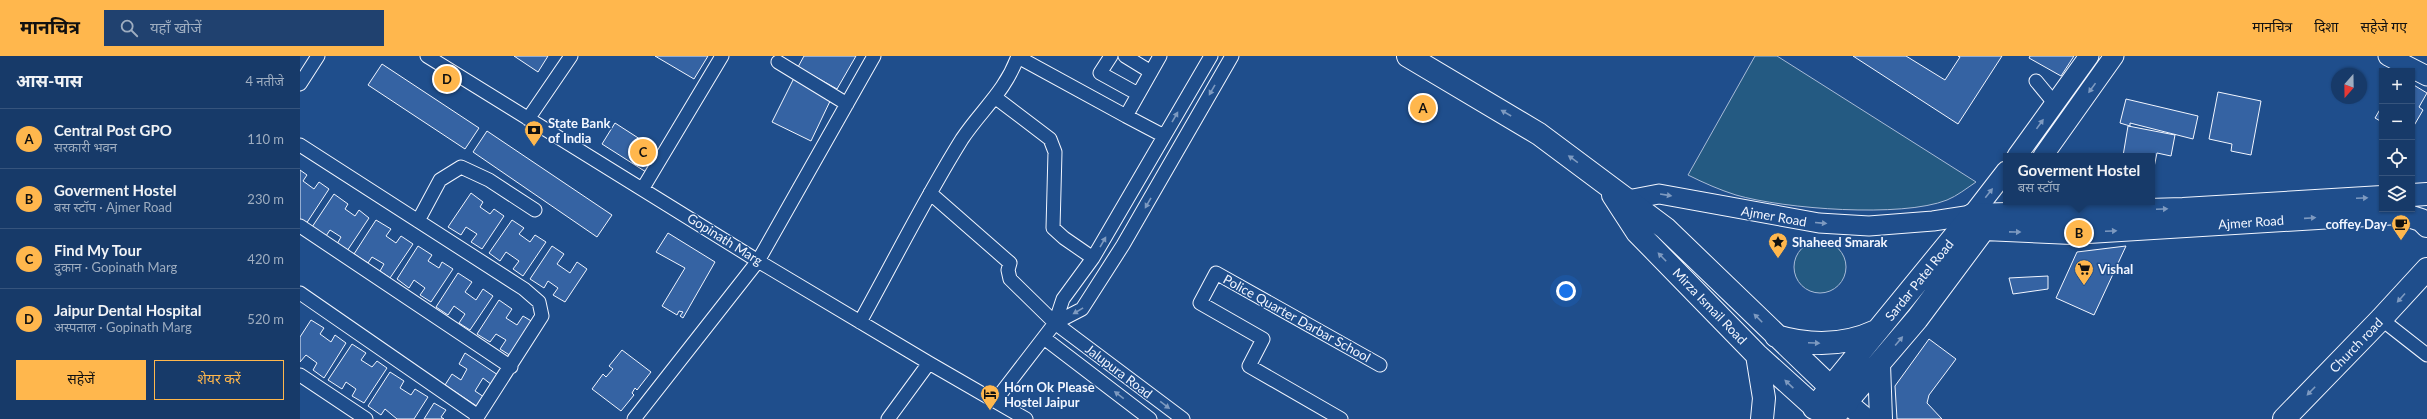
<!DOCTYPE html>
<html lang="hi">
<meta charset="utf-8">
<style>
body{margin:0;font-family:Lato,"Noto Sans Devanagari",sans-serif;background:#20416f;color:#f1f3f6}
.controls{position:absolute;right:12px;top:12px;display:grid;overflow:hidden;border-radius:0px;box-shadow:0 1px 3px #0004}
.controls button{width:36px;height:36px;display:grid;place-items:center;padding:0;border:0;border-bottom:1px solid #36547d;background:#173a69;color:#f1f3f6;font:20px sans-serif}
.compass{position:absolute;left:2031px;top:12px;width:36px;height:36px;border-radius:50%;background:#173a69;box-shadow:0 1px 3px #0004;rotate:200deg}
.you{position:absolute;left:1266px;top:235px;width:14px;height:14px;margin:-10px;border:3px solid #fff;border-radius:50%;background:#1a73e8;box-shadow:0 0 0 6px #1a73e833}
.badge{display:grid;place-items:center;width:26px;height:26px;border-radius:50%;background:#ffb74d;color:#111;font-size:13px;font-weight:700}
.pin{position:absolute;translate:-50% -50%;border:2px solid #fff;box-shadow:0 1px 4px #0006}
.popup{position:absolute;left:1703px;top:97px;width:152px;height:52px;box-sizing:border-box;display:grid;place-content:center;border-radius:0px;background:#173a69;filter:drop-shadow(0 1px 3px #0005);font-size:13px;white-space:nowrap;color:#9eadc0}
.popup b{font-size:15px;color:#f1f3f6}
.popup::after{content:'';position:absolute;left:50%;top:100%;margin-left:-8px;border:8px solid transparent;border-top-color:#173a69}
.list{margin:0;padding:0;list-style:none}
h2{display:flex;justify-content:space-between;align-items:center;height:52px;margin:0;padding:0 16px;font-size:17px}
h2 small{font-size:13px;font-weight:400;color:#9eadc0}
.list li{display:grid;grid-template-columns:26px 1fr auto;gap:12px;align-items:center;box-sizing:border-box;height:60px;padding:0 16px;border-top:1px solid #36547d}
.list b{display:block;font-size:15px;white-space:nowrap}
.list p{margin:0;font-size:13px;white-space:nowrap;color:#9eadc0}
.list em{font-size:13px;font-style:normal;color:#9eadc0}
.actions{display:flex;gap:8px;padding:12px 16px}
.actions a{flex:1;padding:9px 0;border:1px solid #ffb74d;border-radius:0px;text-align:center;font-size:14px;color:#ffb74d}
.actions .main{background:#ffb74d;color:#111}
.icon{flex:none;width:22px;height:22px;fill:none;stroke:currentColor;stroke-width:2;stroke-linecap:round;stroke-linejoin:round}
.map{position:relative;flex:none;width:2127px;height:363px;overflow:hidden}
header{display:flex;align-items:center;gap:24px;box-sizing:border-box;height:56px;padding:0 20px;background:#ffb74d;color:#111}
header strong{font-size:19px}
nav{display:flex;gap:22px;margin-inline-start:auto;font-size:14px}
.search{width:280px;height:36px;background:#20416f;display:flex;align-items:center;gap:10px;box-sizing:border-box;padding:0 14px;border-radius:0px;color:#9eadc0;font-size:15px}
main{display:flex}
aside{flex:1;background:#173a69}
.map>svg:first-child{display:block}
</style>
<header>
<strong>मानचित्र</strong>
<div class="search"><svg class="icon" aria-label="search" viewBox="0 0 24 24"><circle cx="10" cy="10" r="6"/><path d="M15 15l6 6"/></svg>यहाँ खोजें</div>
<nav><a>मानचित्र</a><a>दिशा</a><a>सहेजे गए</a></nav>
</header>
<main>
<aside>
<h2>आस-पास<small>4 नतीजे</small></h2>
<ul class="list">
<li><span class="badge">A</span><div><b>Central Post GPO</b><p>सरकारी भवन</p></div><em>110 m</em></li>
<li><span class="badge">B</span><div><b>Goverment Hostel</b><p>बस स्टॉप · Ajmer Road</p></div><em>230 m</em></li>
<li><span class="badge">C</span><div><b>Find My Tour</b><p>दुकान · Gopinath Marg</p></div><em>420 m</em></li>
<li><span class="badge">D</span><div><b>Jaipur Dental Hospital</b><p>अस्पताल · Gopinath Marg</p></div><em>520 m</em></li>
</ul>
<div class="actions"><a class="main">सहेजें</a><a>शेयर करें</a></div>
</aside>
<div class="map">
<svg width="2127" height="363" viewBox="0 0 2127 363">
<rect width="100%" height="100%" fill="#1f4e8c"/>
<path fill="#245a82" stroke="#a8bbd7" d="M1455,0H1477L1676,126C1667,132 1657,140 1647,144C1602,162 1484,153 1436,139C1420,134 1404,127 1388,119Z
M1494 211a26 26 0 1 1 52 0a26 26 0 1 1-52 0Z"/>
<path fill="#3563a3" stroke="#f2f6ff" d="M214,0H248L238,16Z
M355,0H408L394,23Z
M504,0H556L537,33L498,11Z
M1553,0H1606L1645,24L1660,1L1658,0H1702L1658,68Z
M1730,0H1774L1761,20L1729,2Z
M82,8L179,72L165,93L68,29Z
M494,22L532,41L511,85L472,66Z
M2112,28L2127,37L2119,51L2123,54L2112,73Z
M1918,36L1961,45L1951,99L1931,95L1932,88L1909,83Z
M1826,43L1898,60L1893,83L1830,67V70L1820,67Z
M2082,50V66L2075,62Z
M315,67L360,96L346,116L302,88Z
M1828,70L1875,79L1871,100L1857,97L1853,116L1852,100H1823Z
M187,75L312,159L297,181L173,96Z
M0,114L7,119L3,125L14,133L19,126L29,133L6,168L0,163Z
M171,137L183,146L180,151L190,158L194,153L204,160L182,193L171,186L177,178L166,171L161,179L148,171Z
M34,138L48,148L45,153L55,160L59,154L69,162L47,195L37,188L41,181L30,174L26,180L12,171Z
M76,164L91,173L86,180L96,187L101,180L113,188L90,222L80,215L84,208L72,201L68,207L54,198Z
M212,164L224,172L219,178L230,186L235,179L246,186L223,220L213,213L219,205L206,196L200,205L189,197Z
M368,177L415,206L383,262L380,260L383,256L379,255L377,259L362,250L385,212L356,196Z
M118,190L132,199L128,205L139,212L142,206L153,213L131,246L120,239L125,232L114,224L109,232L97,223Z
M252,190L264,198L257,208L270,217L277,206L287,213L265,246L253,239L258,232L248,225L244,232L230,223Z
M1826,190L1794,259L1756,242L1777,196Z
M158,217L172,226L165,236L176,244L183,233L193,240L170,274L159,267L165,258L154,250L148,259L136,251Z
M1748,220V233L1713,238L1709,222Z
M199,244L212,253L206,262L217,269L223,260L233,266L211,300L200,293L206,284L196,278L190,286L177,278Z
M11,264L24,272L20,278L31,286L35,279L46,287L24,322L13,314L17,307L6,299L0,306V281Z
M1629,283L1656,303L1629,339L1627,347L1642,363H1597L1595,330Z
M52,288L66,297L61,304L72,311L77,305L87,312L64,347L52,340L56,333L46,326L42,333L28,324Z
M322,294L351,316L337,334L335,332L332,337L334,339L321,355L292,333L303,318L306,321L313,313L309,310Z
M165,297L198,319L192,329L183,322L175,335L184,341L178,351L145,329L152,318L161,324L167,313L159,308Z
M90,316L104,325L100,332L111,339L115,333L128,341L114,363H97L85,353L81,359L68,350Z
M134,347L146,354L141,361L144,363H124Z"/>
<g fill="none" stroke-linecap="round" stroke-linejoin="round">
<defs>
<path id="street" d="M127,0L458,205L629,307L726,363
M811,0L800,17L838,38
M825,0L851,16
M860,0L826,60L864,80
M718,1L826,60
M478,6L547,48
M1736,25L1755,48
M0,28L18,0
M696,42L750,83L755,96L753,172L764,182L793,202
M228,63L271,0
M0,89L224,233L239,246L242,260L176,363
M343,132L422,0
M630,137L710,207L708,214L710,223L755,267L883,363
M118,165L140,124L161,111L189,124L235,154
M0,170L211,311
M0,237L178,360
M2081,263L2127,299
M560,266C594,205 625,142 662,83C682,53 705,36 718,0
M755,267L782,253L823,189L932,0
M744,282L850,363
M0,319L66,363
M695,345L755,267L763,243L793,202L911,0
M334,363L458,205L574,0
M588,363L629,307
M1041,363L949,310L963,283L900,247L916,217L1080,309"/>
<path id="secondary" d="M2088,0L2127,20
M1717,100L1789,0
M1743,100L1814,0
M1317,146L1359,138L1519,167L1569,170L1633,165L1672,159L1706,115"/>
<path id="primary" d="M1547,347L1566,363"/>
<path id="highway" d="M1108,0L1239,78L1365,172L1547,347
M1313,139L1337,176L1457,299L1528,363
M2112,139L2127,138
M1662,172L1772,177L2099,157L2121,164L2127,170
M1476,280C1510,290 1544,290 1576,275
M1457,299L1464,342L1462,363
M1579,308L1581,363
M1514,352L1672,159L1883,153L2082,141
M1536,358L1617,263L1690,165
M1984,363L2081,263L2127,213"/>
</defs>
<use href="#street" stroke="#f2f6ff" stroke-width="15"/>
<use href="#secondary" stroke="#f2f6ff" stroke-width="21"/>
<use href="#primary" stroke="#f2f6ff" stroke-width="23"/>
<use href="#highway" stroke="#f2f6ff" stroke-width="24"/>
<use href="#street" stroke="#1f4e8c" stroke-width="13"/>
<use href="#secondary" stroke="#1f4e8c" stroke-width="19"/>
<use href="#primary" stroke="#1f4e8c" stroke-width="21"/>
<use href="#highway" stroke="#1f4e8c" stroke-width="22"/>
</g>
<defs><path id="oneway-solid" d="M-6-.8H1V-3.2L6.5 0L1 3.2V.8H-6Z"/></defs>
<g fill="#7e9ac0">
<use href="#oneway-solid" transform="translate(1792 32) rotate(126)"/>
<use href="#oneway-solid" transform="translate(912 34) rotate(120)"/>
<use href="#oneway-solid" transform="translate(1206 57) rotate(-150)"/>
<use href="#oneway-solid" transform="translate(875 61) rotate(-60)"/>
<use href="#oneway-solid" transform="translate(1740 68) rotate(-54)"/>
<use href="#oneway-solid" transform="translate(1273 103) rotate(-144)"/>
<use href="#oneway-solid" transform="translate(1689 137) rotate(-52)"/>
<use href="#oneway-solid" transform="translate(1366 139) rotate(9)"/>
<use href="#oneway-solid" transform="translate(2062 142) rotate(-3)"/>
<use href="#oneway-solid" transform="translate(848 147) rotate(120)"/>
<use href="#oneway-solid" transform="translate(1862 153) rotate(-2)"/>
<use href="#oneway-solid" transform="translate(2010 162) rotate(-4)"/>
<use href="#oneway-solid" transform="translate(1521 167) rotate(5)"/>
<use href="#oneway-solid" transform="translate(1811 175) rotate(-3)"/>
<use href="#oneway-solid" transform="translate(1715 176) rotate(1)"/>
<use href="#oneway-solid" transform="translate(803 186) rotate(-60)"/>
<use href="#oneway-solid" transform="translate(1362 201) rotate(-134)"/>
<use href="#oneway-solid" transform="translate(2101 242) rotate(132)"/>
<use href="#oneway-solid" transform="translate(778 255) rotate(149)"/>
<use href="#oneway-solid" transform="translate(1458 262) rotate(-135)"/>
<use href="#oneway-solid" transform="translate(1599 285) rotate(-50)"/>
<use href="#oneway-solid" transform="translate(1514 287) rotate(2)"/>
<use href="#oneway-solid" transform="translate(1489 328) rotate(-137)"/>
<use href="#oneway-solid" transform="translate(2011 335) rotate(134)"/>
<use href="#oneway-solid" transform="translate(819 339) rotate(-143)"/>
<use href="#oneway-solid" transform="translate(865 349) rotate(37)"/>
</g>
<defs>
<symbol id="bank-pin" viewBox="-11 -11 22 30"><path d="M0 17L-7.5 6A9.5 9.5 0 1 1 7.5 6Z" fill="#ffb74d" stroke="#1f4e8c"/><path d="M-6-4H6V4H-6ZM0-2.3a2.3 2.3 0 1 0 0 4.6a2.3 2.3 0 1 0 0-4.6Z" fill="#111"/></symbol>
<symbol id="cafe-pin" viewBox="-11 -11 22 30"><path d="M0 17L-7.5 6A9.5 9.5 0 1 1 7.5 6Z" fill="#ffb74d" stroke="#1f4e8c"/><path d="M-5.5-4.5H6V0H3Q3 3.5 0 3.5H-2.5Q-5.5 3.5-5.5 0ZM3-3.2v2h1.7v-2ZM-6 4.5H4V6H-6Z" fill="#111"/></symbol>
<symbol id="sight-pin" viewBox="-11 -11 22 30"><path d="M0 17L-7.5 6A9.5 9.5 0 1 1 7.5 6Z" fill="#ffb74d" stroke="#1f4e8c"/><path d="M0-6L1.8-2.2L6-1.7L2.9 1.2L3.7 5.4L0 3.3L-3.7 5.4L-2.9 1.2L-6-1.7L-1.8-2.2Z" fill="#111"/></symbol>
<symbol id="supermarket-pin" viewBox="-11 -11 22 30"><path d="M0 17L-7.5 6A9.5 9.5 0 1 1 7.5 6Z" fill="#ffb74d" stroke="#1f4e8c"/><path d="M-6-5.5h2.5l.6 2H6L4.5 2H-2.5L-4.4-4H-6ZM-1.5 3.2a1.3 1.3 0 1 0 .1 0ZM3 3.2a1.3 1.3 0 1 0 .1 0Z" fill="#111"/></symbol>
<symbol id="hotel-pin" viewBox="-11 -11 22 30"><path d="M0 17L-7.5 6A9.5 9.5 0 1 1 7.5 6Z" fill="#ffb74d" stroke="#1f4e8c"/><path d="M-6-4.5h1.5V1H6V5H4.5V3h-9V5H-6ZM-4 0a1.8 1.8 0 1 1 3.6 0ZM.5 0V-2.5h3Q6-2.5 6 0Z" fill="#111"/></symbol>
</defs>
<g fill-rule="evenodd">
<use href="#bank-pin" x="223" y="63" width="22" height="30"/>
<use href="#cafe-pin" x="2090" y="157" width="22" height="30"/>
<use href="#sight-pin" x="1467" y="175" width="22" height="30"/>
<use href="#supermarket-pin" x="1773" y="202" width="22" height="30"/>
<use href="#hotel-pin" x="679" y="327" width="22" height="30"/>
</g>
<g text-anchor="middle" stroke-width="3" stroke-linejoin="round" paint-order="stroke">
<g font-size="13" font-weight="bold" fill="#f2f6ff" stroke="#1f4e8c" text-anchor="start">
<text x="248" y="72">State Bank<tspan x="248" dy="15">of India</tspan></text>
<text x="2087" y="173" text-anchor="end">coffey Day</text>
<text x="1492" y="191">Shaheed Smarak</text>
<text x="1798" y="218">Vishal</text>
<text x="704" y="336">Horn Ok Please<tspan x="704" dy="15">Hostel Jaipur</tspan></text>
</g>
<g font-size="13" fill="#f2f6ff" stroke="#1f4e8c">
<text transform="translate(1474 160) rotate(10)" y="5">Ajmer Road</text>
<text transform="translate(1951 166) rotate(-4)" y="5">Ajmer Road</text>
<text transform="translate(425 183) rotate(32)" y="5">Gopinath Marg</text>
<text transform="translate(1619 224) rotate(-51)" y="5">Sardar Patel Road</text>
<text transform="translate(1410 250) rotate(46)" y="5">Mirza Ismail Road</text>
<text transform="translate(997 262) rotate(29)" y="5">Police Quarter Darbar School</text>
<text transform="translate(2056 289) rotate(-46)" y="5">Church road</text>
<text transform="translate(819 315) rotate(37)" y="5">Jalupura Road</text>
</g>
</g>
</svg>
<div class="controls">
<button>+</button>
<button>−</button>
<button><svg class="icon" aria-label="locate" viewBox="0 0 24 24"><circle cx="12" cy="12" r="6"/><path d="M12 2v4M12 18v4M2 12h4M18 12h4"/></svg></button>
<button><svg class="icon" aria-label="layers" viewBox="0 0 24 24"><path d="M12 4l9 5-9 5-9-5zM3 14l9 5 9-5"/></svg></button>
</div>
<svg class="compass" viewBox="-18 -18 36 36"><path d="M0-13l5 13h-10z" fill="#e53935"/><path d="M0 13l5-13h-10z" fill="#9eadc0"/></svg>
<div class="you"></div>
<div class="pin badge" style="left:1123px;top:52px">A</div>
<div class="pin badge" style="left:1779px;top:177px">B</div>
<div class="popup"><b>Goverment Hostel</b>बस स्टॉप</div>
<div class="pin badge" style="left:343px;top:96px">C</div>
<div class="pin badge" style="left:147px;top:23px">D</div>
</div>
</main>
